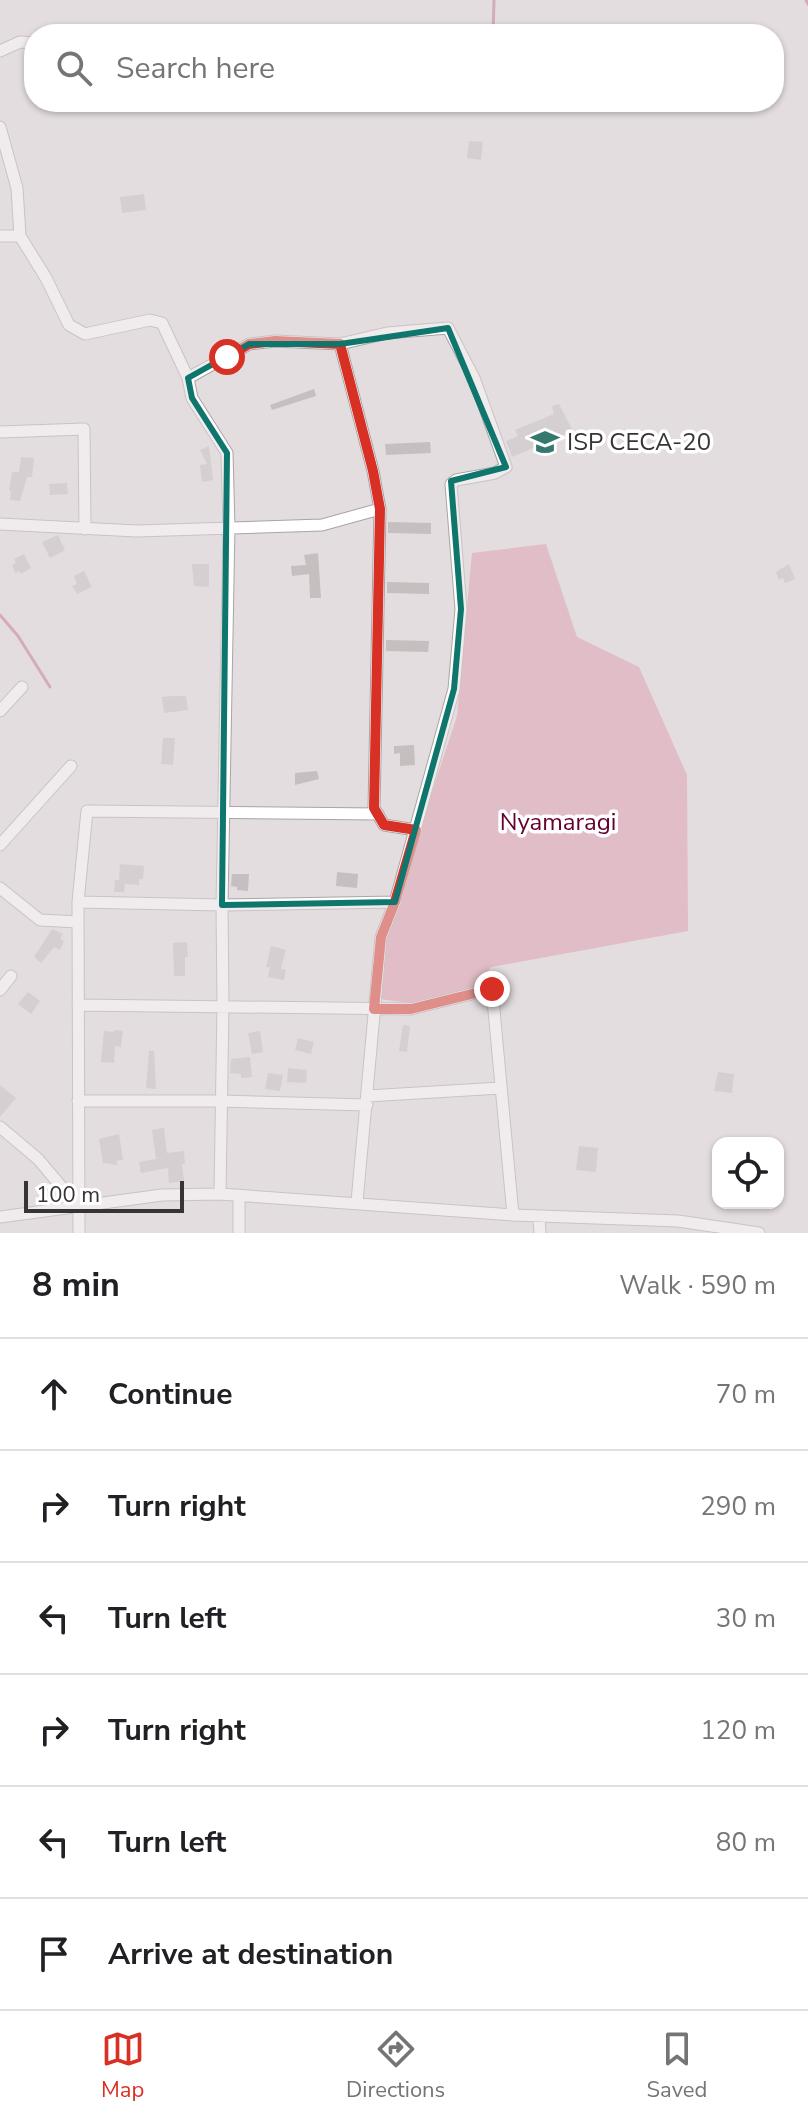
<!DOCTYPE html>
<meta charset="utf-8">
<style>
body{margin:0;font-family:"Nunito Sans",sans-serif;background:#f6f6f6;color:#202124}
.controls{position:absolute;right:24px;bottom:24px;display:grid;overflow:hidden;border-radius:16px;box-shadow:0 2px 6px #0004}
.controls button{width:72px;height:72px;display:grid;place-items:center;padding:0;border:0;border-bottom:2px solid #e0e0e0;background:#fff;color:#202124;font:40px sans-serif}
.scale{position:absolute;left:24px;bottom:20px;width:160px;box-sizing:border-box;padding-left:8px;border:4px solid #373435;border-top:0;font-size:22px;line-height:28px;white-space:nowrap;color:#373435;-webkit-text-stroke:6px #fff;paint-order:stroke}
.stop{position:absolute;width:24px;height:24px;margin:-18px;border:6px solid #d93025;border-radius:50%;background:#fff}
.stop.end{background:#d93025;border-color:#fff;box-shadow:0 2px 8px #0008}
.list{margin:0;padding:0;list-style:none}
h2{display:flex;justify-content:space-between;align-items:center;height:104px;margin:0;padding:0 32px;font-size:34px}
h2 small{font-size:26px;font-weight:400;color:#757577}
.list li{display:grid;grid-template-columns:52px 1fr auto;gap:24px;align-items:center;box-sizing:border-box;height:112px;padding:0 32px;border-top:2px solid #e0e0e0}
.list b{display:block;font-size:30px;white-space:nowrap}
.list em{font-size:26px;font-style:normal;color:#757577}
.icon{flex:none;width:44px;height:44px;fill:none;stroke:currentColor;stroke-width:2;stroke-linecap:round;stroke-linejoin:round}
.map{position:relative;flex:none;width:808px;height:1233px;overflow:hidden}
.search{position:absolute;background:#fff;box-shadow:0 2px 6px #0004;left:24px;right:24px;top:24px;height:88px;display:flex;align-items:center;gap:20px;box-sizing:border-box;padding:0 28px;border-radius:32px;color:#757577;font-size:30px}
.sheet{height:776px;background:#fff}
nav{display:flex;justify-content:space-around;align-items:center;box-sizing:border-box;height:112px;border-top:2px solid #e0e0e0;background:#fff;font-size:22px;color:#757577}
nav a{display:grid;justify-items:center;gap:4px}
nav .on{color:#d93025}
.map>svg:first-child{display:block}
</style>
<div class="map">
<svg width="808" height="1233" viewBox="0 0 808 1233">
<rect width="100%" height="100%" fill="#e3dddf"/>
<path fill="#db98aa" d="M546,544L577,637L639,667L687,775L688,931L491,967L475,992L409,1003L380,999L386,932L457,716L472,553Z"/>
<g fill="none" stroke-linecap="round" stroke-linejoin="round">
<path stroke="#c17289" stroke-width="3" d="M806,0L808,4
M493,34L494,0
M0,615L18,636L50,687"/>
</g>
<path fill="#c5bfc0" d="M469,141L483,142L481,160L467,158Z
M144,194L146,210L122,213L120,197Z
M314,389L316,396L272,410L270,405Z
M559,404L573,431L512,457L506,441L518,436L515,430L554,414L552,406Z
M430,442L431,453L386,455L385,444Z
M209,446L213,480L202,482L200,465L207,464L200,450Z
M21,457L34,458L32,477H27L20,501L10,500L11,491H9L12,472H19Z
M67,483L68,494L50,495L49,484Z
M388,522L431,523V534L388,533Z
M58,535L65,550L50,558L42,542Z
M318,553L321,598H310L309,574L292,576L291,566L306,565L304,555Z
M24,554L31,568L21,574L20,571L15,573L12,565L16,563L14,559Z
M192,564H209V587L194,586Z
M789,564L795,579L785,583L783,578L779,580L776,572Z
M84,571L92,587L77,594L72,586L77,584L74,576Z
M387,582L429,583V594L387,593Z
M386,640L429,641L428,652L386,651Z
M174,696H186L188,710L164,713L162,697Z
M163,738H175L173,765L161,764Z
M414,745L415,765L400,766V753L394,754V746Z
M317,771L319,779L295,785V773Z
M120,864L144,866L143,879H139V885L125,884L124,892H114L115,880H119Z
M337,872L358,874L357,888L336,886Z
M232,874H249L248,891L237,890V887L231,886Z
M52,929L63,934L60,939L64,941L60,950L54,947L41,963L34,957Z
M187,942L188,957H185V976H174L173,943Z
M271,946L286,950L281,969L286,970L284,980L268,977L270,967H266Z
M28,992L40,1001L31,1014L18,1004Z
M403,1025L410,1026L407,1052L399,1051Z
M114,1030L123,1031L121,1047L115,1046L114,1063L101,1062L104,1031L114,1032Z
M260,1031L263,1052L252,1054L248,1033Z
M298,1038L314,1042L311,1054L295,1050Z
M149,1051H154L156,1089L146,1088Z
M250,1057L252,1077L241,1078V1074L230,1073L231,1059Z
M288,1068L307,1070L306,1083L287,1082Z
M718,1072L734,1074L732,1093L714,1091Z
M268,1073L283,1075L280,1091L265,1089Z
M0,1085L16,1098L0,1117Z
M164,1128L167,1153L184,1151L185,1164H182L184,1181L169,1183L168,1168L141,1173L139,1162L156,1159L152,1130Z
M119,1134L123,1160L116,1161L118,1165L103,1163L99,1139Z
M579,1146L598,1148L596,1172L576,1170Z"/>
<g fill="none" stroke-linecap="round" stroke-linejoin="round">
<defs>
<path id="street" d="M0,51L20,42L34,43
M0,127L17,188L20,236
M0,236H20L46,278L69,325L85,334L150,320L162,323L188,378L192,398L227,453L229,527L222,905L223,1006L220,1194
M340,344L373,471L380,509L374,808L384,825L416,830
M188,378L249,344L275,341L340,344L387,333L448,328L474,378L506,467L495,473L456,480L451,484L461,609L454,689L395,902L381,937L357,1202
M0,432L84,429L85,529
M0,524L137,531L322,525L380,509
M0,711L22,687
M0,845L71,766
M0,888L40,920L78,922
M78,902L222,905L395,902
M0,990L11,976
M78,1005L411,1009L492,989L513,1215
M368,1096L500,1088
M78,1101H221L367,1105
M0,1127L38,1159L77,1205
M0,1217L162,1195L220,1194L513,1215L678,1221L759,1233
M539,1217L540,1233
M79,1233L78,902L87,811L378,814
M239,1233V1195"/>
</defs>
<use href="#street" stroke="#a9a4a5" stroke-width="13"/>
<use href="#street" stroke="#fff" stroke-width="11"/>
</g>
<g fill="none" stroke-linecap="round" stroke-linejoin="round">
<path stroke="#d93025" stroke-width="10" d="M227,357L249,344L275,341L340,344L373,471L380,509L374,808L384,825L416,830L395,902L381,937L374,1009H411L492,989"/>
</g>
<path d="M0 0H808V1233H0ZM448,328L506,467L451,481L461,609L454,689L395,902L222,905L227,453L192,398L188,378L249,344H340Z" fill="#e3dddf" fill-opacity=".55" fill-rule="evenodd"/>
<path fill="none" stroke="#0f766e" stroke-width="6" stroke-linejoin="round" d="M448,328L506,467L451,481L461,609L454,689L395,902L222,905L227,453L192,398L188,378L249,344H340Z"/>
<defs>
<symbol id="university-bare" viewBox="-9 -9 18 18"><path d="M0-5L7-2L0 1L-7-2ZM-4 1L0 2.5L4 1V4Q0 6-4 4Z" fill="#34796e" stroke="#fff" stroke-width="2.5" paint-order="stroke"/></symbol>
</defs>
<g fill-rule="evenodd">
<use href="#university-bare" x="525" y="422" width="40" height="40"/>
</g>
<g text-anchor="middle" stroke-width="7" stroke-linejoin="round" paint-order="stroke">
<g font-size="24" fill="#373435" stroke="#fff" text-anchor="start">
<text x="567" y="450">ISP CECA-20</text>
</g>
<g font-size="24" fill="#660031" stroke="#fff">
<text x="558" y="830">Nyamaragi</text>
</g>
</g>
</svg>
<div class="controls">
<button><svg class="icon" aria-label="locate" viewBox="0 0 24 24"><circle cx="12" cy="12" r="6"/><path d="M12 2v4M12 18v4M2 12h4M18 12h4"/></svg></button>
</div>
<div class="scale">100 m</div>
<div class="stop" style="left:227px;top:357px"></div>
<div class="stop end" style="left:492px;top:989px"></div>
<div class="search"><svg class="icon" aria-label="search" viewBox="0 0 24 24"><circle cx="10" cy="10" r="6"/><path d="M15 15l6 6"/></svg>Search here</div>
</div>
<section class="sheet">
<h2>8 min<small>Walk · 590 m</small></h2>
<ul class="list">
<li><svg class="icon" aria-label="ahead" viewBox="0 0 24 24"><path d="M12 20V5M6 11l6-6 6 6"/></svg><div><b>Continue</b></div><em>70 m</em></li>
<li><svg class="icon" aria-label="right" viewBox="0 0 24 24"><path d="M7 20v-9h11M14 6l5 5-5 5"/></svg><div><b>Turn right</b></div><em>290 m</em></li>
<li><svg class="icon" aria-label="left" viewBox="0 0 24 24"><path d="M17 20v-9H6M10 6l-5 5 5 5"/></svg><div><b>Turn left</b></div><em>30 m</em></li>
<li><svg class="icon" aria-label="right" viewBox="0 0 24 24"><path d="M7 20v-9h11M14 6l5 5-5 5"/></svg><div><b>Turn right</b></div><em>120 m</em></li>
<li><svg class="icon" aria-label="left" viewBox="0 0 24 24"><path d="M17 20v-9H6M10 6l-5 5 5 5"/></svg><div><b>Turn left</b></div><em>80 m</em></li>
<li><svg class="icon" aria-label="arrive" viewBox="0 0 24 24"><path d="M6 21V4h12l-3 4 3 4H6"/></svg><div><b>Arrive at destination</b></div></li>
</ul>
</section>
<nav>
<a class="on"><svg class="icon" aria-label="map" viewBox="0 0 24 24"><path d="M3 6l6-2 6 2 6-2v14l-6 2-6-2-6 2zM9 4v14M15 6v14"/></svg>Map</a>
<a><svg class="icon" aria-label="directions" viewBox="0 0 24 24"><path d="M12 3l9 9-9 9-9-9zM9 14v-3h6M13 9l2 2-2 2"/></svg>Directions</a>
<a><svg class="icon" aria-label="saved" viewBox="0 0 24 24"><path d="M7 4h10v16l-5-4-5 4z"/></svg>Saved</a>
</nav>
